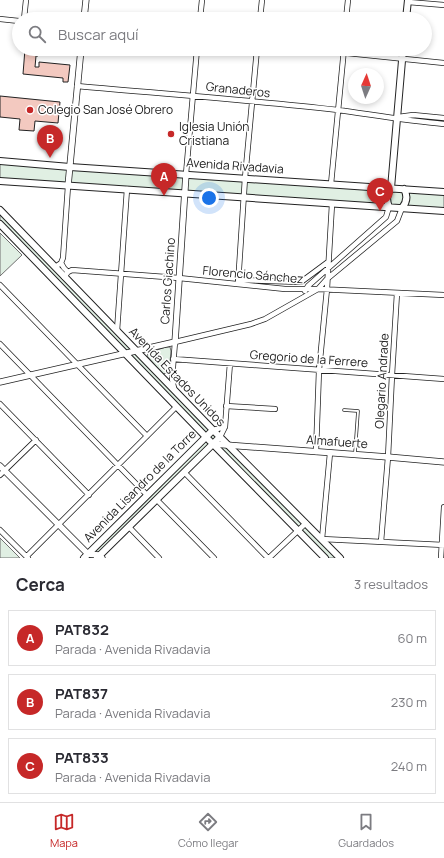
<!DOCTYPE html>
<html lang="es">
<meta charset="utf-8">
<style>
body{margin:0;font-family:Manrope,sans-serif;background:#f2f2f3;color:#2b2b33}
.compass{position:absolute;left:348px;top:68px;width:36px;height:36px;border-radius:50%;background:#fff;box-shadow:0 2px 6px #0003;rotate:3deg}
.you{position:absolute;left:209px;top:198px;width:14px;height:14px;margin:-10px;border:3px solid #fff;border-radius:50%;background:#1a73e8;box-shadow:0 0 0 6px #1a73e833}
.badge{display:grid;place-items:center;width:26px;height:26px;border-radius:50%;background:#c62828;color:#fff;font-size:13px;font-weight:700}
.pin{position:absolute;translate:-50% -33px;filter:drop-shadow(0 1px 2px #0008)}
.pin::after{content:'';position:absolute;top:21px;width:14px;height:12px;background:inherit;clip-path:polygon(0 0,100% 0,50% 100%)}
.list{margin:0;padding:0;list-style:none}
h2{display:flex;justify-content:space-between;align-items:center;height:52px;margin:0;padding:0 16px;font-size:17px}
h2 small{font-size:13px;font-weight:400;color:#7c7c81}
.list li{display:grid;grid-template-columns:26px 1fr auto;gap:12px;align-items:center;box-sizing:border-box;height:56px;margin:0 8px 8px;padding:0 8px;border:1px solid #e1e1e2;border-radius:0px}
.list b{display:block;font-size:15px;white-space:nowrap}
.list p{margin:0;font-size:13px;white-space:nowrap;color:#7c7c81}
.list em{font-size:13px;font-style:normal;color:#7c7c81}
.icon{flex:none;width:22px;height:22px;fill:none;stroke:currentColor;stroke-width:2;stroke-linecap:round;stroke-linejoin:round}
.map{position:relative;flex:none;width:444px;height:558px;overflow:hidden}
.search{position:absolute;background:#fff;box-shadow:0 2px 6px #0003;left:12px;right:12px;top:12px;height:44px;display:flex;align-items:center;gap:10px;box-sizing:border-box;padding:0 14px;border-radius:22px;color:#7c7c81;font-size:15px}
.sheet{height:244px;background:#fff}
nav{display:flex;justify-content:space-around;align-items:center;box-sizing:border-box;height:56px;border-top:1px solid #e1e1e2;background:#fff;font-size:11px;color:#7c7c81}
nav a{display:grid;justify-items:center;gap:2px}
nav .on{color:#c62828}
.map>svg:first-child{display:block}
</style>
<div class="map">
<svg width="444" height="558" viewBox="0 0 444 558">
<rect width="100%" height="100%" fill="#fff"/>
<path fill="#e0efe3" stroke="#6f6f6f" d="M0,161L444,192V211L0,181Z
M0,211L340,558H325L213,444L97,558H84L205,437L0,224Z
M0,233L22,255L0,276Z
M166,347H170L171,351L169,372L163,374L147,356L148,353Z
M0,538L20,558H0Z"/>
<path fill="#f3c9c0" stroke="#222" d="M25,49H39L38,56H36L35,67H39V62L70,65L68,82H63V78L23,74Z
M0,96L60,102L58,123L35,121L34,131L19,130L20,119L0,117Z"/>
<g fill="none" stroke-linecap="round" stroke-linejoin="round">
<defs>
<path id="service" d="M344,410L358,411L355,453"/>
<path id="minor" d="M408,2L444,5
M0,19L19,21
M24,19L26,0
M200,19L202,0
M260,19L262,0
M346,19L348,0
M308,49L444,63
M77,86C164,94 252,100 338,110C374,115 409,121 444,124
M398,117L413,115L444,118
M186,174L197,49
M331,184L344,49
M61,263L64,268L68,272
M55,267L61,263L63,258L68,186
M64,277L68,272L72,270L179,278L285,289H318L444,295
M238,280L301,282L328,262
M238,284L245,178L257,49
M0,285L147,436
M305,291L308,286L386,217L389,207
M117,331L127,189
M0,344L147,495
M173,359L444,379
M174,388L172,379L175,342L251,324L265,319L318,289L327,279L397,221L402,208
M0,404L89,495
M226,406L275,409
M213,430L225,427
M220,437L225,427L230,363
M316,452L319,370L327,289L332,204
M330,453L322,539L444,545
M184,472L268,558
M0,475L36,440
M157,500L214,558
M129,527L159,558
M0,530L28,558
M381,542L388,457L392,375L397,293
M27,556L176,407
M269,558L306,523
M441,558L444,507"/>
<path id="tertiary" d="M84,19L86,0
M68,186L81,49
M0,382L175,342L186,174
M213,444L388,457L444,462
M0,466L88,554L99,555L102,558"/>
<path id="secondary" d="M406,19L408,0
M0,161L70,167L444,192
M0,181L444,211
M389,207C386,200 386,194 391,188L403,49
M402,208C407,202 408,196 404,189
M0,210L213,430L340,558
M0,224L206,437L325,558
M84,558L213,430
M97,558L220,437"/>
</defs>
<use href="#service" stroke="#222" stroke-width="3.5"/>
<use href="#minor" stroke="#222" stroke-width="6"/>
<use href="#tertiary" stroke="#222" stroke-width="7"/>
<use href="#secondary" stroke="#222" stroke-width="8"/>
<use href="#service" stroke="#fff" stroke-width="2"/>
<use href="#minor" stroke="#fff" stroke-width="4.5"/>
<use href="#tertiary" stroke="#fff" stroke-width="5.5"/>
<use href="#secondary" stroke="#fff" stroke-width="6"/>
</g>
<g fill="#c62828" stroke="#fff" stroke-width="1.5">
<circle cx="30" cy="110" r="4"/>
<circle cx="171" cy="134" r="4"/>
</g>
<g text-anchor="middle" stroke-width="3" stroke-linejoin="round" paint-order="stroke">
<g font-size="12" fill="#222" stroke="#fff">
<text transform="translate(238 90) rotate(6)" y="4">Granaderos</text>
<text transform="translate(235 166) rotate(4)" y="4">Avenida Rivadavia</text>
<text transform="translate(253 275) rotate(5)" y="4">Florencio Sánchez</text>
<text transform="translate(168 281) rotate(-86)" y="4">Carlos Giachino</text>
<text transform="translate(309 359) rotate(4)" y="4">Gregorio de la Ferrere</text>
<text transform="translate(177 377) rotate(46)" y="4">Avenida Estados Unidos</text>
<text transform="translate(382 381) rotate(-87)" y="4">Olegario Andrade</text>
<text transform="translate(337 442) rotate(4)" y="4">Almafuerte</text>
<text transform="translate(140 486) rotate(-45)" y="4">Avenida Lisandro de la Torre</text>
</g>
<g font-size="12" fill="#222" stroke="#fff" text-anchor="start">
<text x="38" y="114">Colegio San José Obrero</text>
<text x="179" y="131">Iglesia Unión<tspan x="179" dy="14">Cristiana</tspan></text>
</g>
</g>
</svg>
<svg class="compass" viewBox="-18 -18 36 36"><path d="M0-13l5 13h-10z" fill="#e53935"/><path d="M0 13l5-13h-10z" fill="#7c7c81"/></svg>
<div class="you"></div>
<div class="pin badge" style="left:164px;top:196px">A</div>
<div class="pin badge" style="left:50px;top:158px">B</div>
<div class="pin badge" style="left:380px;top:211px">C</div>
<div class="search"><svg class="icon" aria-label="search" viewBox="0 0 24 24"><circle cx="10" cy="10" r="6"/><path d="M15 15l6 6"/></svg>Buscar aquí</div>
</div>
<section class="sheet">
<h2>Cerca<small>3 resultados</small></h2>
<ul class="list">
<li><span class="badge">A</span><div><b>PAT832</b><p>Parada · Avenida Rivadavia</p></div><em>60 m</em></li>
<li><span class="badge">B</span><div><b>PAT837</b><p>Parada · Avenida Rivadavia</p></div><em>230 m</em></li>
<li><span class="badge">C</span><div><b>PAT833</b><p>Parada · Avenida Rivadavia</p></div><em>240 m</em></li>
</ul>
</section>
<nav>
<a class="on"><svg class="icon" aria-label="map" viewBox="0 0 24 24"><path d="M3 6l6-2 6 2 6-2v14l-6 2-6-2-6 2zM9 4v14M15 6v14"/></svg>Mapa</a>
<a><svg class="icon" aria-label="directions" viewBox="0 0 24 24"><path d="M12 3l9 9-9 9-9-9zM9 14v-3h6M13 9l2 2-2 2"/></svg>Cómo llegar</a>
<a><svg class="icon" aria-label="saved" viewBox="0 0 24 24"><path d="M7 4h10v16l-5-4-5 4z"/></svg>Guardados</a>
</nav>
